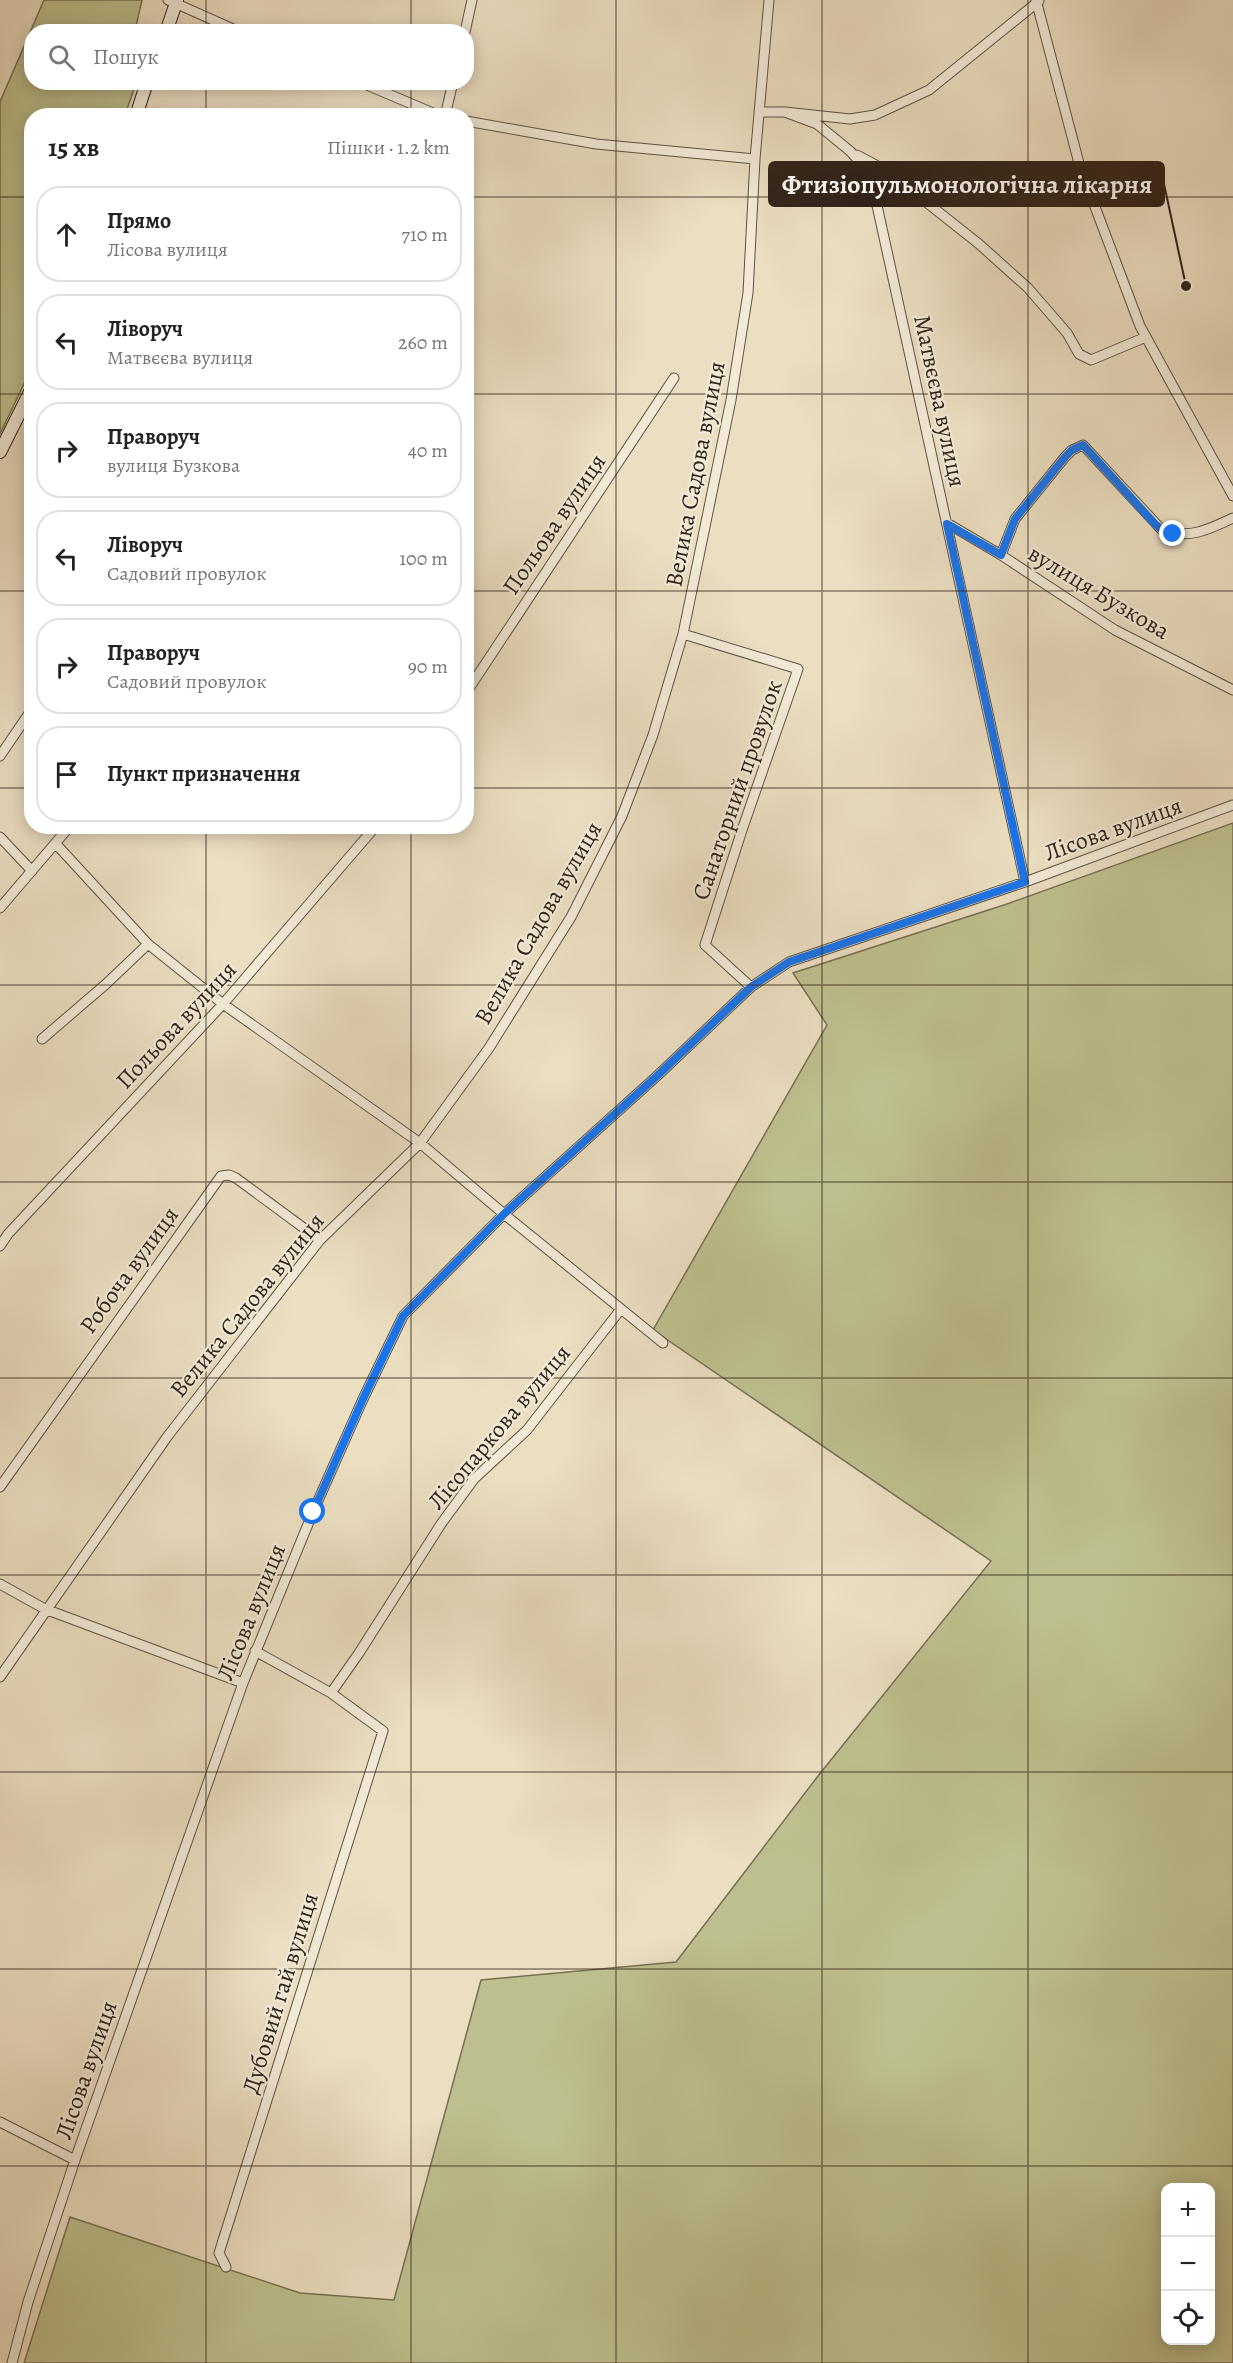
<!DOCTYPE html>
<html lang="uk">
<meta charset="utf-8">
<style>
body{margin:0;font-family:Alegreya,serif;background:#f2f2f2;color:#222}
.controls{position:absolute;right:18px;bottom:18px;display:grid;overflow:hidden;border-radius:12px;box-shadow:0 3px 15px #0003}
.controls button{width:54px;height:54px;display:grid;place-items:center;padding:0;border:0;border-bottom:2px solid #e0e0e0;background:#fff;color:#222;font:30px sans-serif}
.stop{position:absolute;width:18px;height:18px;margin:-14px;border:4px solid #1a73e8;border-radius:50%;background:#fff}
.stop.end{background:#1a73e8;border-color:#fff;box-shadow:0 2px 6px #0008}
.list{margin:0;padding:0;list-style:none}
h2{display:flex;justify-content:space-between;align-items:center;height:78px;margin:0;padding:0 24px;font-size:26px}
h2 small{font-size:20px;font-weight:400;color:#767676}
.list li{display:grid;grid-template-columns:39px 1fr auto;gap:18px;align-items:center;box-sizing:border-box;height:96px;margin:0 12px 12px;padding:0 12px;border:2px solid #e0e0e0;border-radius:24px}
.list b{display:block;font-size:22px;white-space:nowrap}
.list p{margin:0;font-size:20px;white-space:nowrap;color:#767676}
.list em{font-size:20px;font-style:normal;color:#767676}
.icon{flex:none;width:33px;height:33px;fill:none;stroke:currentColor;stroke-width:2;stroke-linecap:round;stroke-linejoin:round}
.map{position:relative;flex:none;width:1233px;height:2363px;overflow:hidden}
.search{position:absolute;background:#fff;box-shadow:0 3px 15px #0003;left:24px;top:24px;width:450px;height:66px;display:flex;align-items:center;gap:15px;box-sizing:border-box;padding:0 21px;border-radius:24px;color:#767676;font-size:22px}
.panel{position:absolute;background:#fff;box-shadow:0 3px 15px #0003;left:24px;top:108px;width:450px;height:726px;border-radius:24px}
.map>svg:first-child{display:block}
</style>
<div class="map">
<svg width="1233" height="2363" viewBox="0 0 1233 2363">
<rect width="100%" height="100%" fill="#ebdec1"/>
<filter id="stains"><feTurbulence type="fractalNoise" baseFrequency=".00333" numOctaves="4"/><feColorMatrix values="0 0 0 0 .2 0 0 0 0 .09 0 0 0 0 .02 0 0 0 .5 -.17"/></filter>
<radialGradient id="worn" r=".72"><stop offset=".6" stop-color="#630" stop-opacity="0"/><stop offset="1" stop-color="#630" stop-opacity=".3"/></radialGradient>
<path fill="#bebf8e" stroke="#777154" stroke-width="1.5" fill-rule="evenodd" d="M44,0H142L135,30L137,31L32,32V82L136,83L125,115L32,116L31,369L0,434V102Z
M1233,823V2363H24L70,2217L300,2293L394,2300L481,1980L676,1962L818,1776L991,1561L653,1330L827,1025L793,973L1007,904ZM1166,2188H1210V2340H1166Z"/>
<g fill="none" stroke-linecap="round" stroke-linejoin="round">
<defs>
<path id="street" d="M168,0L240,32
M1036,0L1080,167L1140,326L1233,496
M465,32L472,0
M360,82L440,116
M759,112H785L850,119L875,115L929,90L1039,1
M785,112L817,124L850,151L868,171L878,210L1025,882
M445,116L453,82
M466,121L596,144L755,159
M857,155L887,171L979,244L1028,288L1067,333L1079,354L1091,360L1146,337
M947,523L1001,555L1115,630L1233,690
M1001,555L1015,519L1065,457L1072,450L1083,445L1161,529C1188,540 1208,530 1233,518
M683,634L798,669L742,830L705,945L751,987
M466,693L674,378
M0,756L32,709
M0,837L32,871
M56,844L148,944L223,1004L420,1143L504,1214L663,1343
M0,908L70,826
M42,1039L106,984L148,944
M0,1246L8,1234L223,1004L376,826
M0,1487L221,1176L229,1175L236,1178L320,1240
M0,1584L45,1609L243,1683
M0,1677L167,1437L320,1240L420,1143L489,1048L571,917L622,816L653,735L683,634L731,400L748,293L755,159L769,0
M331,1693L359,1653L441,1524L474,1479L527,1430L621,1309
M0,2122L75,2160
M226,2267L219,2253L383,1731L331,1693L255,1651
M12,2363L28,2302L75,2160L243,1683L313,1512L363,1399L403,1316L504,1214L657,1076L751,987L789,962L1025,882L1233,805"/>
<path id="secondary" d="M166,32L177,0
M136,116L147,82
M0,452L32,388"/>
</defs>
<use href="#street" stroke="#5f5243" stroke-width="11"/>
<use href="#secondary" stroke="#302319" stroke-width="14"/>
<use href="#street" stroke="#f2ead7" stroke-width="9"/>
<use href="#secondary" stroke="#f2ead7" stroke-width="12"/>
</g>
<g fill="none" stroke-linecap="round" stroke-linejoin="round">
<path stroke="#1a73e8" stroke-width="8" d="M313,1512L363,1399L403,1316L504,1214L657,1076L751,987L789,962L1025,882L947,524L1001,555L1015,519L1065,457L1072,450L1083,445L1155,524L1161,529L1173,534"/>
</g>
<path fill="none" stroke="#302319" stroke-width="1.5" stroke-opacity="0.55" d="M206,0V32M411,0V32M616,0V2363M822,0V2363M1028,0V2363M206,82V116M411,82V116M0,197H32M466,197H1233M0,394H32M466,394H1233M0,591H32M466,591H1233M0,788H32M466,788H1233M206,826V2363M411,826V2363M0,985H1233M0,1182H1233M0,1378H1233M0,1575H1233M0,1772H1233M0,1969H1233M0,2166H1233"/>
<g text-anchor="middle" stroke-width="4.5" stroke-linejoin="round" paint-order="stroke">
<g font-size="24" fill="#302319" stroke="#f2ead7">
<text transform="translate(940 401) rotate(78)" y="8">Матвєєва вулиця</text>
<text transform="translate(695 474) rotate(-79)" y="8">Велика Садова вулиця</text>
<text transform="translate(554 524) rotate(-56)" y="8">Польова вулиця</text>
<text transform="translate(1099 592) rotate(31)" y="8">вулиця Бузкова</text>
<text transform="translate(737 790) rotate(-71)" y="8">Санаторний провулок</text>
<text transform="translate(1113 829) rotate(-20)" y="8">Лісова вулиця</text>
<text transform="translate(538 923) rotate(-60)" y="8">Велика Садова вулиця</text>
<text transform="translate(176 1025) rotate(-47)" y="8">Польова вулиця</text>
<text transform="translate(129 1270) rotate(-54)" y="8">Робоча вулиця</text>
<text transform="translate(247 1305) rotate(-51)" y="8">Велика Садова вулиця</text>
<text transform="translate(499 1427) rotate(-50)" y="8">Лісопаркова вулиця</text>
<text transform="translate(251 1612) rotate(-68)" y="8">Лісова вулиця</text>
<text transform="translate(280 1993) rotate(-73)" y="8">Дубовий гай вулиця</text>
<text transform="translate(86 2070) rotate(-71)" y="8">Лісова вулиця</text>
</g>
</g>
<path fill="none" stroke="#302319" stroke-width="2" d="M1186 286L1164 184"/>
<circle fill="#302319" stroke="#f2ead7" stroke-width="2" cx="1186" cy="286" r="6"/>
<rect fill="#302319" stroke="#302319" stroke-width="2" x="769" y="162" width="395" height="44" rx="6"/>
<g font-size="26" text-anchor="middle" font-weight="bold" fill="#fff">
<text x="967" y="193">Фтизіопульмонологічна лікарня</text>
</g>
<rect width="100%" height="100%" filter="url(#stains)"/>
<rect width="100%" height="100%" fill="url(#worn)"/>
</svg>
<div class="controls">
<button>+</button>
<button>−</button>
<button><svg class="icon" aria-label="locate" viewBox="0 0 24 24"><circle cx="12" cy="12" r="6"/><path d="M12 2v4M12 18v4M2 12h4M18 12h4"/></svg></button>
</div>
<div class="stop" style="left:313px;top:1512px"></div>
<div class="stop end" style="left:1173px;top:534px"></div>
<div class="search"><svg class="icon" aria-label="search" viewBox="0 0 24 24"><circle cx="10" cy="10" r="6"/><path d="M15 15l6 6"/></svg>Пошук</div>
<section class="panel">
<h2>15 хв<small>Пішки · 1.2 km</small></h2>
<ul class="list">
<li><svg class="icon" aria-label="ahead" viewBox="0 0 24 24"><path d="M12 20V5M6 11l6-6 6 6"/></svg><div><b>Прямо</b><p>Лісова вулиця</p></div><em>710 m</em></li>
<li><svg class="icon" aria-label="left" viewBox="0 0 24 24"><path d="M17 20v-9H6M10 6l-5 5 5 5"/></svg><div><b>Ліворуч</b><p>Матвєєва вулиця</p></div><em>260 m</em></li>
<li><svg class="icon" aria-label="right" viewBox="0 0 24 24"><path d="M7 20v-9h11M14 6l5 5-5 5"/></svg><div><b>Праворуч</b><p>вулиця Бузкова</p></div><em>40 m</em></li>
<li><svg class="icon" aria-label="left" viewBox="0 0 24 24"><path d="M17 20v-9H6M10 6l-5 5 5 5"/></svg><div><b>Ліворуч</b><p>Садовий провулок</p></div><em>100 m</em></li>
<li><svg class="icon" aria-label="right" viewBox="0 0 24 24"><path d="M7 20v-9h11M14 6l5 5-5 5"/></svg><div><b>Праворуч</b><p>Садовий провулок</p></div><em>90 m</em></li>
<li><svg class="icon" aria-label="arrive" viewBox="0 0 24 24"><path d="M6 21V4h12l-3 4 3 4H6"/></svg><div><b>Пункт призначення</b></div></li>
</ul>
</section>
</div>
